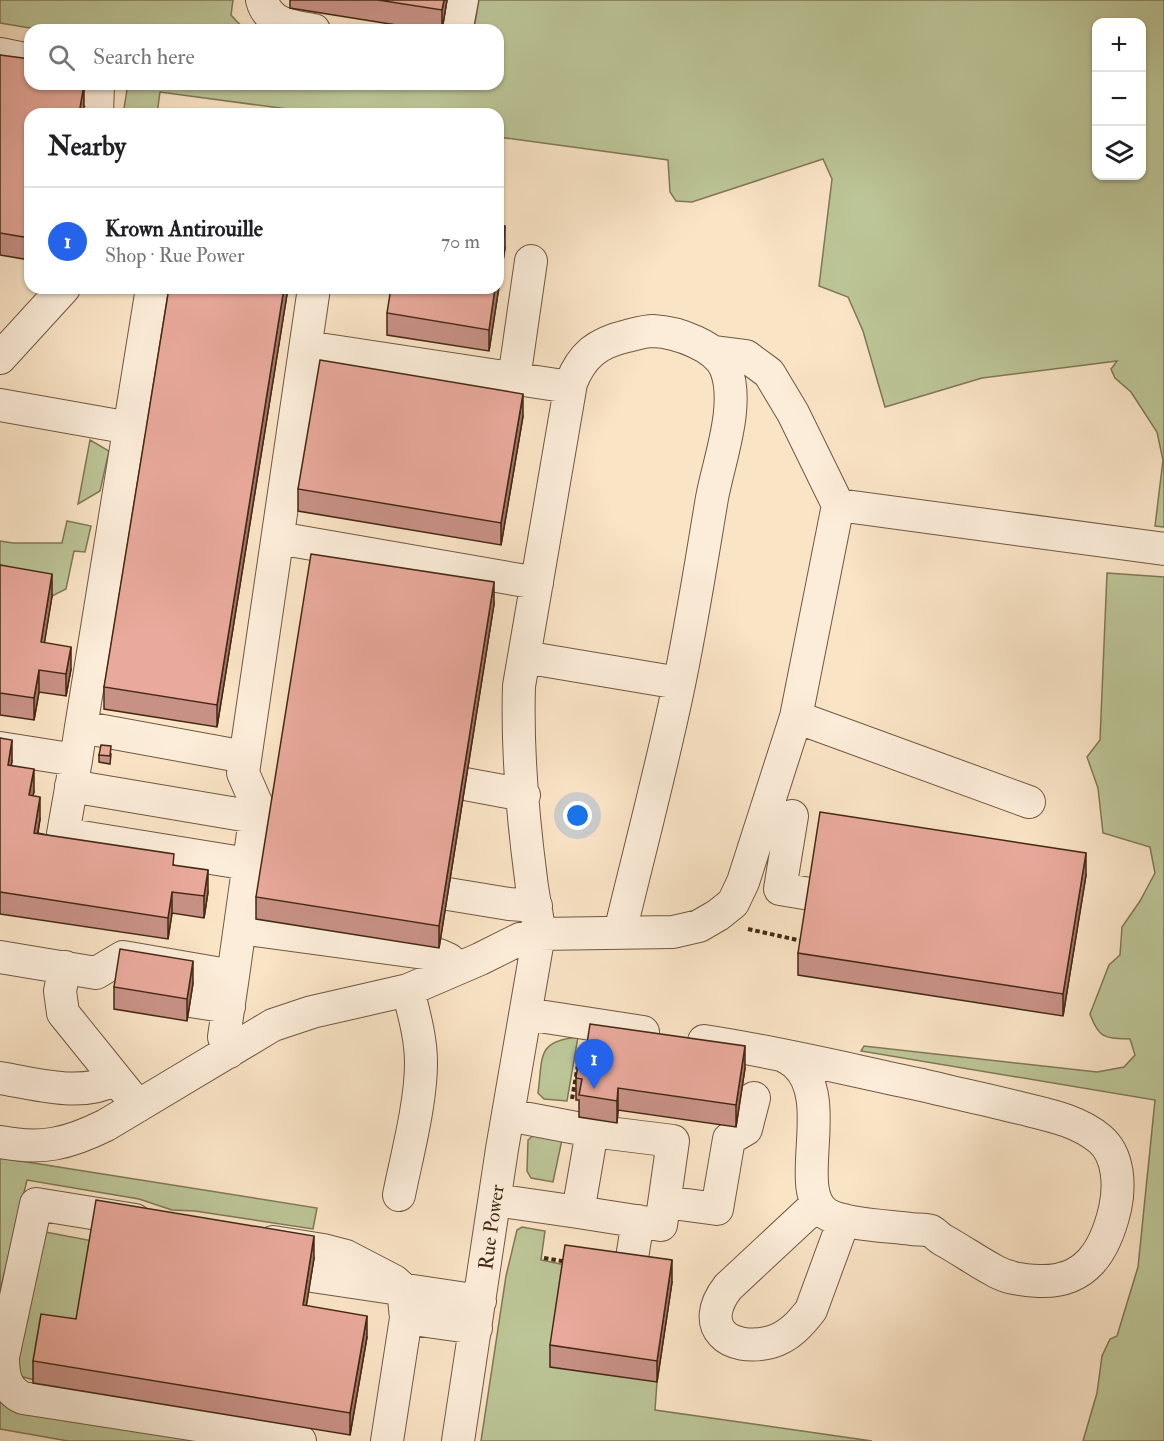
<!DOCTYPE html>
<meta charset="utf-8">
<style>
body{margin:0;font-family:"IM FELL Double Pica",serif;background:#f6f6f6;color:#202124}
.controls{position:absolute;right:18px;top:18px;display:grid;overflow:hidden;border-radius:12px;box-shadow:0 2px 4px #0004}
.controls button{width:54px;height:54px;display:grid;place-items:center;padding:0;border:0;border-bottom:2px solid #e0e0e0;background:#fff;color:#202124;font:30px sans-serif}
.you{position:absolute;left:578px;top:816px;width:21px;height:21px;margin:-15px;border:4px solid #fff;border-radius:50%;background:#1a73e8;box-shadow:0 0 0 9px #1a73e833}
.badge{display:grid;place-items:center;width:39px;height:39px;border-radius:50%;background:#2563eb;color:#fff;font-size:20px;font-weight:700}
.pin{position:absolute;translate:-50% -50px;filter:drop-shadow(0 2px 3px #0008)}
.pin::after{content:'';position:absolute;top:32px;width:21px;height:18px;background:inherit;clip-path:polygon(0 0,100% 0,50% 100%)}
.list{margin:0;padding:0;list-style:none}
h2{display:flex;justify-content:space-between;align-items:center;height:78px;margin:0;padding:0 24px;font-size:26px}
h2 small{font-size:20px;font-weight:400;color:#757577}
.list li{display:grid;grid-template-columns:39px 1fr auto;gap:18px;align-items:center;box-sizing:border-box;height:108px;padding:0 24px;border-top:2px solid #e0e0e0}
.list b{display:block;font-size:22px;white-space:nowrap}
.list p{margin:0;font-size:20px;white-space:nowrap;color:#757577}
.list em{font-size:20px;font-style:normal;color:#757577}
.icon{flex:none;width:33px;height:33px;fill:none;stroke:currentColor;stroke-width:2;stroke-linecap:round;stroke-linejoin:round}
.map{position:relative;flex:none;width:1164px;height:1441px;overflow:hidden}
.search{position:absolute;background:#fff;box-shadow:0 2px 4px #0004;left:24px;top:24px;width:480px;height:66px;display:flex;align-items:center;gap:15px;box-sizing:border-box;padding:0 21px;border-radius:18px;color:#757577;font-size:22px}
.panel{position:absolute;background:#fff;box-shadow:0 2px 4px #0004;left:24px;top:108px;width:480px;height:186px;border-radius:18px}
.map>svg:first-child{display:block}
</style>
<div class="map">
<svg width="1164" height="1441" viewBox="0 0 1164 1441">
<rect width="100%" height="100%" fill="#fae4c6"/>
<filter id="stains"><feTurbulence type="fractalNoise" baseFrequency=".00333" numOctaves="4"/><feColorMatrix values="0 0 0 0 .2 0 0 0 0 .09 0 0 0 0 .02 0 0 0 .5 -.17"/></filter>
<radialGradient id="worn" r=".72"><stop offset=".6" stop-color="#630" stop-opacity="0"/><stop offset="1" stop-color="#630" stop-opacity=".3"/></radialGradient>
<path fill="#bcc597" stroke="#807755" stroke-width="1.5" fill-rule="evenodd" d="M0,0H233L231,15L245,30H42L0,23Z
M479,0H1164V527L1155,526L1163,460L1157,432L1131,392L1115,378L1111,369L1117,361L982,378L885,407L863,331L848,297L819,286L832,179L823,159L692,202L676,201L670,192L668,160L498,137V114H324L160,92L157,114H123L128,84H498V30H474ZM1096,22H1142V176H1096Z
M90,440L109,451L100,491L78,504Z
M67,521L91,526L85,552L74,551L66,589L52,596L0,587V541L13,543H62Z
M1107,573L1164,577V1441H1083L1097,1393L1102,1356L1110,1339L1117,1336L1138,1267L1155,1100L861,1051L864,1046L1097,1072L1124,1067L1135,1055L1130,1039C1105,1038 1099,1039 1090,1014L1109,965L1120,955L1122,927L1140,901L1155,873L1150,847L1103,833L1098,788L1087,757L1100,740Z
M578,1037L567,1101L544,1099L538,1093C543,1057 536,1041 578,1037Z
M538,1131L563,1135L553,1182L531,1178L527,1171L528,1140Z
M0,1158L27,1162L317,1208L313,1229L195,1211L172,1210L139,1199L27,1180L0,1291Z
M522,1227L545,1231L541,1260L565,1265L657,1382L655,1410L872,1441H481L506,1276L517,1230Z
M40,1231L93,1241L76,1341L34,1380L20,1376L15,1373Z
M0,1401L15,1404L239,1441H68L0,1429Z"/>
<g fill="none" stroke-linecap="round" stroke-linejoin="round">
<defs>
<path id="minor" d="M262,0C268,24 293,27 314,30
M454,30L458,21L462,0
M0,54L30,60
M97,114L98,84
M306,347L570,387
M715,352L746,356L769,373L793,413L838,505L796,717L1029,802
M0,358L64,288
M514,379L531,261
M0,405L130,428
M838,505L1164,549
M278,538L537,583
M524,657L679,683
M81,727L152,288
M0,748L76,760L81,727L245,757
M76,760L63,834L248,864
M465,784L524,795
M71,786L255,817
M792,816L780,889L810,894
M448,894L509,904L536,906
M240,928L439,955L448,959L458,968
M0,957L96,973L123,957L233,976L224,1037L229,1052
M65,967L60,991L63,1013L138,1106
M233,976L257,805L243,773L314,288
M190,1001L229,1007
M526,1014L643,1032
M704,1041C778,1052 850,1070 922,1085C955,1093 988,1100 1020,1108C1048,1115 1077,1120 1100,1139C1119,1155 1120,1186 1115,1209C1105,1251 1086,1283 1039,1281C1024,1280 1009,1279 995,1271C978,1262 961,1250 943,1240C939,1238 935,1233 931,1231C925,1229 917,1230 911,1229C890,1226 844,1225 827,1214C790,1192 837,1099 795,1063C791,1060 786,1057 782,1055
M0,1078C38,1084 81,1098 116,1079
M0,1142C42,1150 68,1144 106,1125L273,1025L312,1012L408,990L480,959L520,939L539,934L673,932L699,926L718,915L733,903L743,882L796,717
M399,1195C407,1155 421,1103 421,1063C421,1038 414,1014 408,990
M495,1200L578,1212L592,1131L508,1115
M665,1202L717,1209L729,1139L746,1129L754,1098
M817,1204L728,1287C697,1327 729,1353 771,1342C789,1337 801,1323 811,1310L844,1220
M578,1212L661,1225L673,1141L592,1131L595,1120
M135,1220L36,1204L3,1357C3,1374 5,1390 23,1398L300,1441
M273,1242L323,1250L346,1256L394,1281L403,1289L406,1318
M312,1276L480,1301
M629,1276L638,1221
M387,1441L406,1318L476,1328
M458,1441L502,1149L539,934C538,915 533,898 531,879C523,818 517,748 519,686L571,383C582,355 597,343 627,336C635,334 645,331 653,331C677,332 717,346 726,369C740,406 719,460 712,498C701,563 691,629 677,694C660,774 639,853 620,932"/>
</defs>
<use href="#minor" stroke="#715840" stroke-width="34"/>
<path stroke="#432913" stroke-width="4" stroke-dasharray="4.5 3" stroke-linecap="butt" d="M748,929L802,941
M572,1099L579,1059
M544,1258L567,1262"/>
<use href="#minor" stroke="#fcedda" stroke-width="32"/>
</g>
<path fill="#c89186" stroke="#432913" stroke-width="1.5" d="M290,0H447L442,30H428L290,8Z
M0,55L84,106L30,114V260L0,255Z
M505,248L489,351L387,335V313Z
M288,288L217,727L104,709V687Z
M523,416L501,545L298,511V489Z
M0,565L52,596L44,643L71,669L66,696L39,692L34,720L0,715Z
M494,604L439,948L256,919V897Z
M0,738L12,761L11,765L34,791L33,796L40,819L38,833L174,865L208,892L204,918L172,913L168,939L0,914Z
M111,754L110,764L99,762V755Z
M1086,875L1063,1016L798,975V953Z
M193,983L187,1021L114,1009V987Z
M745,1068L736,1127L618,1110L617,1123L579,1117V1100H576V1078Z
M314,1258L306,1306L367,1337L350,1435L33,1383V1361L76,1319Z
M672,1282L657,1382L550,1367V1345Z"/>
<path fill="#a3766d" stroke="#432913" stroke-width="1.5" d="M444,0H447L442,30V10Z
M84,84V106L83,114H79Z
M505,226V248L489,351V330L495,288H498V272Z
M284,288H288L217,727V705Z
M523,394V416L501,545V523Z
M52,574V596L41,664V642Z
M494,582V604L439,948V926Z
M71,647V669L66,696V674Z
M39,670V692L34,720V698Z
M12,740V761L8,787V765Z
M34,769V791L29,817V795Z
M40,797V819L34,854V833Z
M1086,853V875L1063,1016V994Z
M208,870V892L204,918V896Z
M172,892V913L168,939V918Z
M193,961V983L187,1021V999Z
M745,1046V1068L736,1127V1105Z
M618,1088V1110L617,1123V1101Z
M314,1236V1258L303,1327V1305Z
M672,1260V1282L657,1382V1361Z
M367,1316V1337L350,1435V1413Z"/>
<path fill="#e9a99c" stroke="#432913" stroke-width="1.5" d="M378,0H444L442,10Z
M0,55L30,59V84H84L79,114H30V238L0,233Z
M498,225L505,226L498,272Z
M169,288H284L217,705L104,687Z
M391,288H495L489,330L387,313Z
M320,360L523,394L501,523L298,489Z
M311,554L494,582L439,926L256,897Z
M0,565L52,574L41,642L71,647L66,674L39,670L34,698L0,693Z
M0,738L12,740L8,765L34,769L29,795L40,797L34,833L174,854L173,865L208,870L204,896L172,892L168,918L0,892Z
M101,745L111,746L110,756L99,755Z
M820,812L1086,853L1063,994L798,953Z
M120,949L193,961L187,999L114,987Z
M590,1024L745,1046L736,1105L618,1088L617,1101L579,1095L582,1079L576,1078L580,1049L586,1050Z
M96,1200L314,1236L303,1305L367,1316L350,1413L33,1361L41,1314L76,1319Z
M565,1245L672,1260L657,1361L550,1345Z"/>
<g text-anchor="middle" stroke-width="4.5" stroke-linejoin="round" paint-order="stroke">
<g font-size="20" fill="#432913" stroke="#fcedda">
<text transform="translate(491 1227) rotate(-82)" y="7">Rue Power</text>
</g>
</g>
<rect width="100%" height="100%" filter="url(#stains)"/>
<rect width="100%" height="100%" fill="url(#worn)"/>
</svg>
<div class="controls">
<button>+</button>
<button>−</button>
<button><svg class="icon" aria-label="layers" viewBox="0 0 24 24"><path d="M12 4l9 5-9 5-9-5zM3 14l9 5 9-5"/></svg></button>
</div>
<div class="you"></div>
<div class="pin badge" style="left:594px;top:1089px">1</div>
<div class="search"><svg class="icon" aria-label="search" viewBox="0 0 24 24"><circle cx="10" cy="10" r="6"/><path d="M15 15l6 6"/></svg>Search here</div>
<section class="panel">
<h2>Nearby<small></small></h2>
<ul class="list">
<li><span class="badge">1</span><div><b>Krown Antirouille</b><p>Shop · Rue Power</p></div><em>70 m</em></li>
</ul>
</section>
</div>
